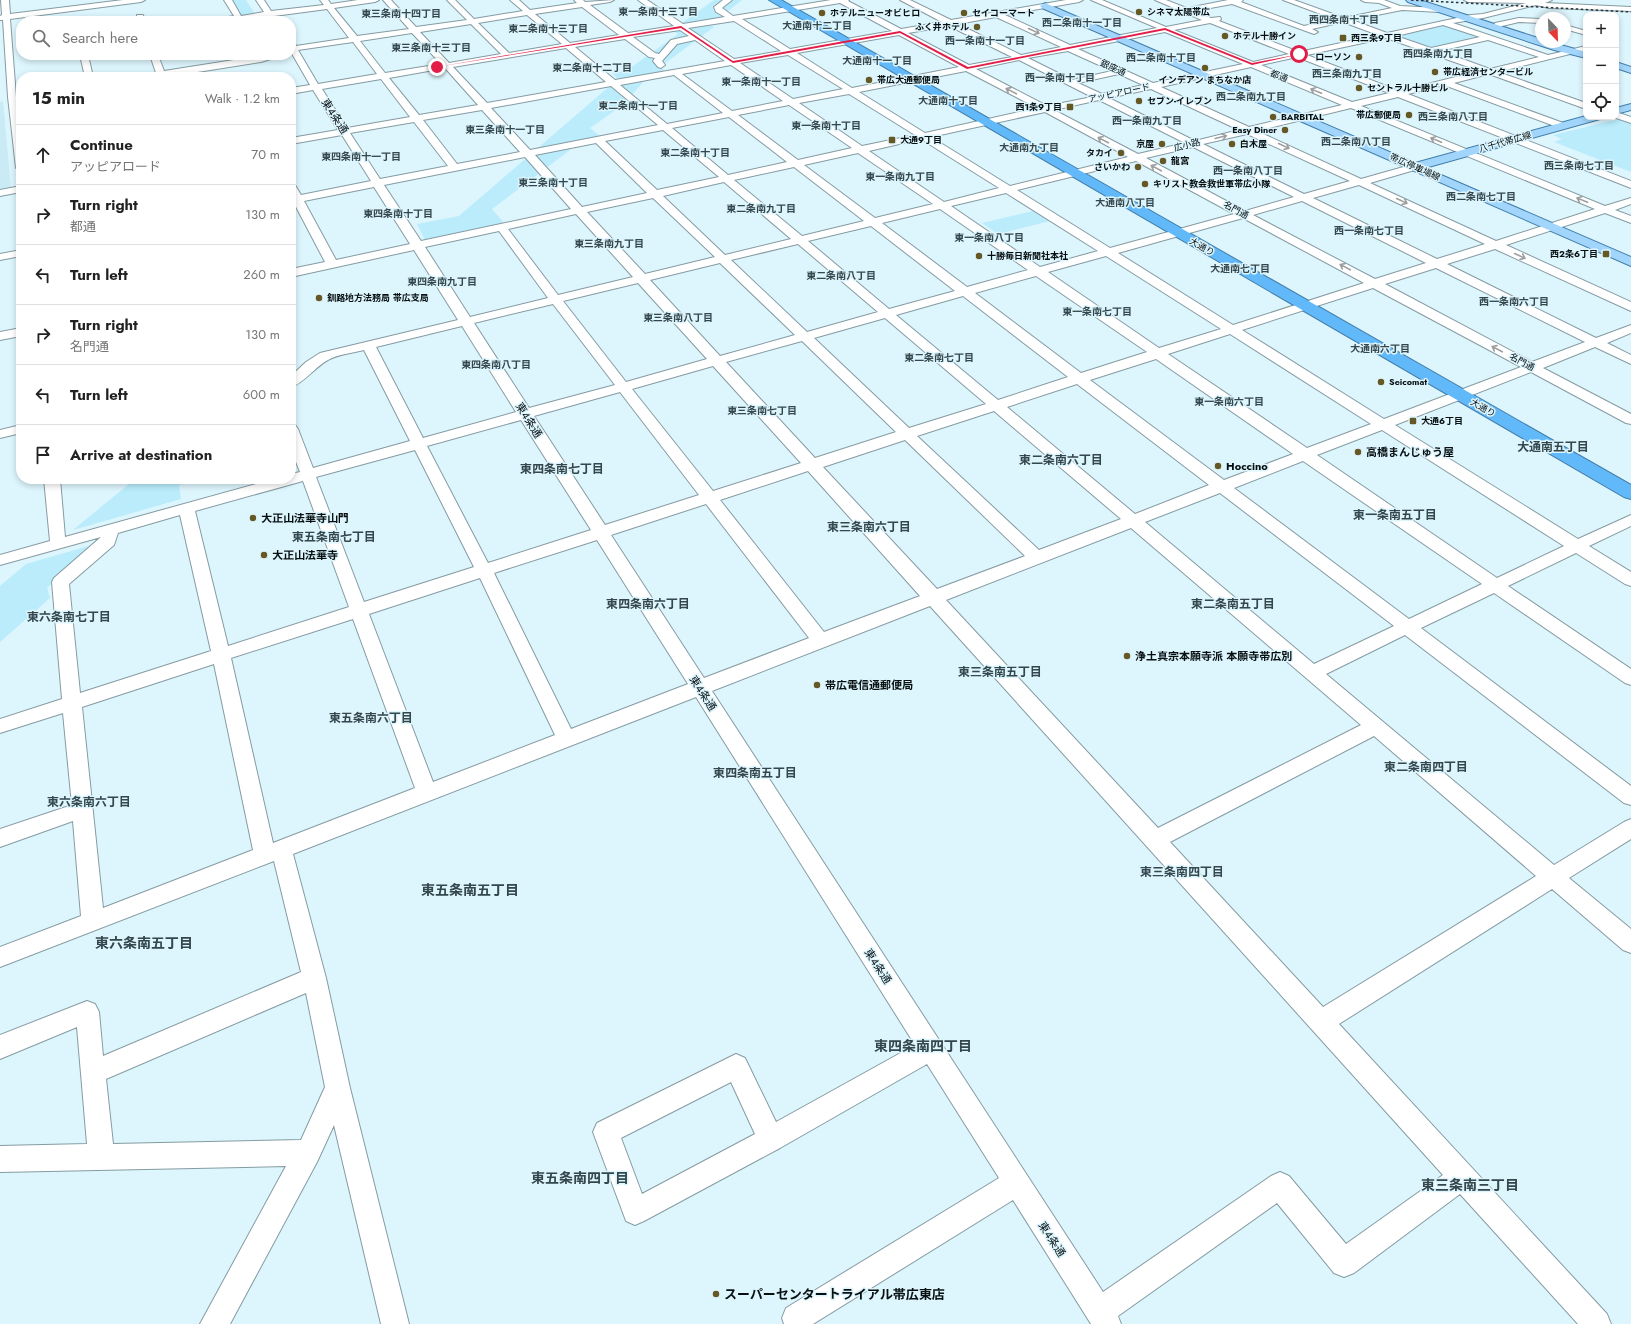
<!DOCTYPE html>
<meta charset="utf-8">
<style>
body{margin:0;font-family:Jost,"Noto Sans JP",sans-serif;background:#f6f6f6;color:#222}
.controls{position:absolute;right:12px;top:12px;display:grid;overflow:hidden;border-radius:8px;box-shadow:0 2px 6px #0003}
.controls button{width:36px;height:36px;display:grid;place-items:center;padding:0;border:0;border-bottom:1px solid #e0e0e0;background:#fff;color:#222;font:20px sans-serif}
.compass{position:absolute;left:1535px;top:12px;width:36px;height:36px;border-radius:50%;background:#fff;box-shadow:0 2px 6px #0003;rotate:157deg}
.stop{position:absolute;width:12px;height:12px;margin:-9px;border:3px solid #e11d48;border-radius:50%;background:#fff}
.stop.end{background:#e11d48;border-color:#fff;box-shadow:0 1px 4px #0008}
.list{margin:0;padding:0;list-style:none}
h2{display:flex;justify-content:space-between;align-items:center;height:52px;margin:0;padding:0 16px;font-size:17px}
h2 small{font-size:13px;font-weight:400;color:#767676}
.list li{display:grid;grid-template-columns:26px 1fr auto;gap:12px;align-items:center;box-sizing:border-box;height:60px;padding:0 16px;border-top:1px solid #e0e0e0}
.list b{display:block;font-size:15px;white-space:nowrap}
.list p{margin:0;font-size:13px;white-space:nowrap;color:#767676}
.list em{font-size:13px;font-style:normal;color:#767676}
.icon{flex:none;width:22px;height:22px;fill:none;stroke:currentColor;stroke-width:2;stroke-linecap:round;stroke-linejoin:round}
.map{position:relative;flex:none;width:1631px;height:1324px;overflow:hidden}
.search{position:absolute;background:#fff;box-shadow:0 2px 6px #0003;left:16px;top:16px;width:280px;height:44px;display:flex;align-items:center;gap:10px;box-sizing:border-box;padding:0 14px;border-radius:16px;color:#767676;font-size:15px}
.panel{position:absolute;background:#fff;box-shadow:0 2px 6px #0003;left:16px;top:72px;width:280px;height:412px;border-radius:16px}
.map>svg:first-child{display:block}
</style>
<div class="map">
<svg width="1631" height="1324" viewBox="0 0 1631 1324">
<rect width="100%" height="100%" fill="#ddf5fd"/>
<path fill="#caebf6" d="M3,101L11,187L0,189V102Z"/>
<path fill="#baecfc" d="M232,0H246L255,14L253,15L240,16Z
M714,0H742L723,15L727,17L706,21L714,27L660,67L665,71L638,77L644,81L623,105L590,128L601,137L566,144L570,150L492,209L504,223L425,240L417,224L459,216L618,79L612,73L626,71L678,34L672,30Z
M1447,25L1481,36L1431,47L1398,36Z
M1619,119L1631,123V172L1554,142L1562,139L1553,135Z
M1033,211L1050,221L998,234L982,223Z
M135,479H187L179,486L181,499L73,530Z
M92,545L47,588L50,598L0,642V586L26,564Z"/>
<g fill="none" stroke-linecap="round" stroke-linejoin="round">
<defs>
<path id="minor" d="M1,0H9L10,14L123,0H145L141,2L10,19L16,97L21,130V171L16,168L8,97L3,20H0V16L2,15Z
M224,0H232L241,16L264,12L256,0H264L271,11L324,5L320,0H328L331,4L358,0H379L375,2L334,8L357,36L409,29L383,0H391L416,27L467,20L447,0H455L474,19L523,11L510,0H519L530,10L577,3L574,0H583L585,2L614,0L610,2L590,5L628,33L674,26L638,0H647L683,24L725,17L716,12L714,7L723,0H732L722,8L733,16L831,0H849L848,1L901,29L942,22L900,0H910L951,20L1066,0H1083L1079,2L1005,15L1070,45L1157,28L1091,0H1102L1166,27L1202,20L1155,0H1166L1189,9L1193,7L1228,0H1243L1241,2L1304,26L1334,19L1283,0H1294L1344,18L1392,8L1379,3L1365,2L1361,0H1384L1400,6L1440,8L1444,10L1440,12L1402,10L1352,20L1387,33L1471,15L1483,14L1526,3L1468,2L1464,0H1552L1545,3L1631,7V11L1549,8L1536,5L1483,18L1453,23L1548,55L1586,46V50L1498,72L1586,103V109L1489,74L1454,83L1566,124L1568,126L1566,128H1560L1444,85L1408,94L1631,181V188L1398,97L1361,106L1605,206L1631,198V204L1615,210L1631,216V223L1605,213L1506,245L1631,302V311L1495,249L1447,264L1596,338L1631,325V333L1607,343L1631,355V364L1595,347L1543,368L1631,414V424L1626,423L1531,372L1395,425L1578,539L1631,515V526L1589,546L1631,572V586L1625,584L1576,553L1508,586L1631,669V685L1625,683L1494,593L1421,628L1631,786V805L1624,803L1405,635L1326,674L1554,865L1624,822L1631,819V839L1569,878L1631,929V953L1623,950L1552,889L1339,1024L1607,1314L1611,1324H1578L1460,1194L1354,1273L1344,1277L1334,1273L1277,1203L1118,1316L1121,1324H1091L1013,1200L813,1324H784L782,1318L786,1308L999,1178L927,1064L780,1148L644,1221L635,1225L626,1221L593,1132L597,1123L736,1054L745,1058L776,1122L915,1045L696,697L293,854L326,978L350,1088L409,1324H381L334,1125L317,1162L230,1324H200L286,1166L0,1172V1146L87,1144L77,1027L0,1059V1035L87,1001L95,1004L99,1012L103,1056L301,972L274,861L0,967V947L81,916L73,821L0,847V829L72,805L63,713L0,733V719L62,699L52,582L54,578L101,537L0,565V555L50,541L44,479H60L65,537L274,479H291V474L300,472L291,449V425L296,426L298,429L313,468L410,441L364,350C353,353 338,354 328,360C316,366 303,384 291,387V376L306,362L320,353L458,320L414,250L291,277V269L325,262L294,203H291V184L295,185L301,195L371,181L342,135L291,144V138L338,130L313,90L291,94V88L310,85L291,52V42H294L296,46L349,38L327,9L274,16L278,21H270L267,17L243,20L244,21H213L217,19L234,16ZM840,3L892,31L790,49L742,19ZM1232,4L1314,34L1318,32L1312,29L1343,22L1378,35L1299,52L1219,21L1221,19L1220,17L1211,18L1194,11ZM582,7L619,35L570,43L535,14ZM527,15L562,44L509,53L478,23ZM996,17L1061,47L1021,55L958,24ZM734,21L781,51L734,59L688,28ZM1210,23L1289,54L1253,62L1174,30ZM471,24L501,54L449,63L420,32ZM1443,25L1480,37L1431,48L1396,36ZM949,26L1012,57L969,65L908,33ZM680,30L689,36L671,40L659,54L655,53L633,37ZM1165,32L1243,64L1153,83L1078,49ZM412,33L441,64L385,73L360,41ZM899,35L959,67L852,88L797,53ZM1386,38L1480,71L1399,91L1307,55ZM625,39L649,57L655,58L653,61L658,67L661,68L665,65L662,61L677,44L695,40L725,61L615,80L575,47ZM1488,40L1539,57L1490,69L1440,51ZM353,42L377,74L318,84L298,50ZM566,48L606,82L487,103L453,67ZM1068,51L1112,71L1072,80L1028,58ZM788,55L843,89L793,99L740,63ZM1297,57L1389,93L1352,102L1261,65ZM1019,60L1092,97L1047,106L976,69ZM731,65L783,101L732,111L682,74ZM1251,67L1342,105L1249,127L1161,87ZM445,68L478,105L419,115L389,78ZM966,71L1037,108L925,133L859,92ZM1119,74L1143,85L1102,94L1078,83ZM674,75L723,113L667,124L620,85ZM381,79L410,117L347,128L322,89ZM611,86L658,125L530,150L491,108ZM1151,89L1239,130L1195,141L1109,98ZM849,94L915,135L862,146L799,103ZM1099,100L1185,143L1138,154L1054,110ZM789,105L852,148L798,160L738,115ZM1351,108L1595,209L1496,241L1370,183L1418,169L1419,167L1418,165L1414,164L1361,179L1257,131ZM482,110L520,152L457,164L423,120ZM1045,112L1128,157L1010,186L931,137ZM729,117L787,162L728,175L672,128ZM414,122L448,166L380,179L350,133ZM663,130L719,177L657,190L605,141ZM1247,134L1350,181L1304,194L1203,144ZM921,139L999,188L944,202L869,151ZM596,143L647,193L582,207L535,155ZM1193,147L1294,197L1245,211L1146,158ZM858,153L933,204L875,218L804,165ZM525,157L571,209L421,241L384,185ZM1136,161L1234,214L1110,248L1017,190ZM794,167L864,221L802,236L734,180ZM724,182L791,239L725,255L663,196ZM1359,185L1485,244L1437,259L1313,198ZM374,187L410,244L336,260L304,201ZM1006,193L1098,251L1040,267L951,206ZM653,198L715,257L645,274L587,212ZM1302,201L1426,263L1375,279L1253,215ZM940,209L1028,270L967,287L882,223ZM576,214L633,277L558,295L508,229ZM1243,218L1364,283L1233,325L1118,253ZM871,226L955,291L889,309L808,241ZM499,231L548,298L470,317L425,247ZM798,244L878,312L807,332L731,260ZM1106,256L1221,329L1159,348L1048,272ZM720,263L795,335L720,356L650,280ZM1436,268L1585,342L1532,362L1385,284ZM1036,276L1147,352L1081,373L975,293ZM638,283L707,359L626,382L563,301ZM1373,288L1521,367L1384,419L1242,330ZM963,296L1068,377L998,400L896,315ZM553,304L615,385L529,408L474,323ZM885,318L986,404L909,428L814,338ZM462,326L516,412L423,438L376,347ZM1230,334L1371,424L1307,448L1168,354ZM802,341L896,432L815,458L726,362ZM1156,359L1293,454L1224,480L1090,380ZM713,366L801,463L713,491L632,389ZM1077,384L1209,485L1135,514L1007,407ZM620,392L699,495L605,525L534,416ZM994,411L1121,519L1039,550L917,436ZM521,420L591,530L488,563L427,446ZM1382,430L1564,546L1497,578L1317,455ZM905,440L1025,556L937,589L823,467ZM415,450L474,567L364,602L316,477ZM1303,461L1482,584L1409,619L1234,488ZM808,471L920,596L824,632L720,500ZM303,481L349,607L228,646L195,511ZM1220,493L1394,626L1314,664L1145,522ZM706,504L809,638L704,678L611,535ZM180,515L211,651L80,693L69,584L114,545L118,533ZM1131,528L1361,725L1158,828L946,600ZM597,540L688,684L571,729L494,573ZM480,578L555,735L433,782L369,614ZM930,606L1443,1175L1346,1244L1289,1176L1280,1172L1271,1176L1103,1292L712,691ZM353,619L415,788L273,843L231,658ZM214,664L253,850L103,908L82,707ZM1374,736L1536,876L1323,1007L1170,842ZM306,993L325,1087L301,1140L113,1144L106,1079ZM731,1082L755,1134L642,1194L621,1138Z
M137,15H143L145,21H137Z
M1519,18L1541,19V23L1519,22L1498,27L1494,25L1495,23Z
M1565,25L1586,31V35L1565,29Z
M80,55H88L93,77H85Z
M150,55H158L164,71L265,55H278L277,57L261,62L166,77H140L141,75L156,73Z
M1616,112L1631,117V123L1613,117H1616Z
M21,186V192L0,196V190Z
M21,250V256L0,260V254Z
M21,328V336L0,340V332Z
M21,425V433L0,438V430Z"/>
<path id="major" d="M1406,0H1420L1541,39V42H1550L1586,52V58L1554,50L1408,2Z
M1045,3L1415,163L1586,116L1602,117L1600,119L1425,168L1631,257V266L1042,8L1040,6Z
M1616,62L1631,67V73L1616,68Z
M1631,104V110L1616,114V108Z"/>
<path id="highway" d="M769,0H781L1631,485V499L1624,497Z"/>
</defs>
<use href="#minor" stroke="#859ba2" stroke-width="2"/>
<use href="#major" stroke="#427ea8" stroke-width="2"/>
<use href="#highway" stroke="#427ea8" stroke-width="2"/>
<use href="#minor" fill="#fff" fill-rule="evenodd"/>
<use href="#major" fill="#a1d5fc" fill-rule="evenodd"/>
<use href="#highway" fill="#62b9fa" fill-rule="evenodd"/>
<path stroke="#2b3538" stroke-width="1.5" stroke-dasharray="2.5 2.5" stroke-linecap="butt" d="M1411,0L1631,12"/>
</g>
<defs><path id="oneway-shaft" d="M-6 0H5M1.5-3L5.5 0L1.5 3" fill="none" stroke-width="1.6" stroke-linecap="round" stroke-linejoin="round"/></defs>
<g stroke="#9c9fa0">
<use href="#oneway-shaft" transform="translate(1034 31) rotate(25)"/>
<use href="#oneway-shaft" transform="translate(1011 91) rotate(-152)"/>
<use href="#oneway-shaft" transform="translate(1316 91) rotate(-158)"/>
<use href="#oneway-shaft" transform="translate(1221 137) rotate(-14)"/>
<use href="#oneway-shaft" transform="translate(1103 140) rotate(-152)"/>
<use href="#oneway-shaft" transform="translate(1436 140) rotate(-158)"/>
<use href="#oneway-shaft" transform="translate(1284 146) rotate(25)"/>
<use href="#oneway-shaft" transform="translate(1156 168) rotate(-152)"/>
<use href="#oneway-shaft" transform="translate(1582 200) rotate(-158)"/>
<use href="#oneway-shaft" transform="translate(1402 201) rotate(25)"/>
<use href="#oneway-shaft" transform="translate(1520 256) rotate(25)"/>
<use href="#oneway-shaft" transform="translate(1345 267) rotate(-152)"/>
<use href="#oneway-shaft" transform="translate(1497 349) rotate(-152)"/>
</g>
<path fill="#e11d48" d="M681,26L733,61L900,31L968,67L1165,28L1252,63L1300,54L1252,65L1165,30L967,69L900,33L733,63L681,28L436,67Z"/>
<g fill="#665825" stroke="#ddf5fd" stroke-width="1.5">
<circle cx="1139" cy="12" r="4"/>
<circle cx="822" cy="13" r="4"/>
<circle cx="964" cy="13" r="4"/>
<circle cx="977" cy="27" r="4"/>
<circle cx="1225" cy="36" r="4"/>
<rect x="1339" y="34" width="8" height="8" rx="2"/>
<circle cx="1359" cy="57" r="4"/>
<circle cx="1205" cy="68" r="4"/>
<circle cx="1435" cy="72" r="4"/>
<circle cx="869" cy="80" r="4"/>
<circle cx="1359" cy="88" r="4"/>
<circle cx="1139" cy="101" r="4"/>
<rect x="1066" y="103" width="8" height="8" rx="2"/>
<circle cx="1409" cy="115" r="4"/>
<circle cx="1273" cy="117" r="4"/>
<circle cx="1285" cy="130" r="4"/>
<rect x="888" y="136" width="8" height="8" rx="2"/>
<circle cx="1162" cy="144" r="4"/>
<circle cx="1232" cy="144" r="4"/>
<circle cx="1121" cy="153" r="4"/>
<circle cx="1163" cy="161" r="4"/>
<circle cx="1138" cy="167" r="4"/>
<circle cx="1145" cy="184" r="4"/>
<rect x="1602" y="250" width="8" height="8" rx="2"/>
<circle cx="979" cy="256" r="4"/>
<circle cx="319" cy="298" r="4"/>
<circle cx="1381" cy="382" r="4"/>
<rect x="1409" y="417" width="8" height="8" rx="2"/>
<circle cx="1358" cy="452" r="4"/>
<circle cx="1218" cy="466" r="4"/>
<circle cx="253" cy="518" r="4"/>
<circle cx="264" cy="555" r="4"/>
<circle cx="1127" cy="656" r="4"/>
<circle cx="817" cy="685" r="4"/>
<circle cx="716" cy="1294" r="4"/>
</g>
<g text-anchor="middle" stroke-width="3" stroke-linejoin="round" paint-order="stroke">
<g font-size="9" font-weight="bold" fill="#070f11" stroke="#ddf5fd" text-anchor="start">
<text x="1147" y="15">シネマ太陽帯広</text>
<text x="830" y="16">ホテルニューオビヒロ</text>
<text x="972" y="16">セイコーマート</text>
<text x="969" y="30" text-anchor="end">ふく井ホテル</text>
<text x="1233" y="39">ホテル十勝イン</text>
<text x="1351" y="41">西三条9丁目</text>
<text x="1351" y="60" text-anchor="end">ローソン</text>
<text x="1443" y="75">帯広経済センタービル</text>
<text x="877" y="83">帯広大通郵便局</text>
<text x="1205" y="83" text-anchor="middle">インデアン まちなか店</text>
<text x="1367" y="91">セントラル十勝ビル</text>
<text x="1147" y="104">セブン-イレブン</text>
<text x="1062" y="110" text-anchor="end">西1条9丁目</text>
<text x="1401" y="118" text-anchor="end">帯広郵便局</text>
<text x="1281" y="120">BARBITAL</text>
<text x="1277" y="133" text-anchor="end">Easy Diner</text>
<text x="900" y="143">大通9丁目</text>
<text x="1154" y="147" text-anchor="end">京屋</text>
<text x="1240" y="147">白木屋</text>
<text x="1113" y="156" text-anchor="end">タカイ</text>
<text x="1171" y="164">龍宮</text>
<text x="1130" y="170" text-anchor="end">さいかわ</text>
<text x="1153" y="187">キリスト教会救世軍帯広小隊</text>
<text x="1598" y="257" text-anchor="end">西2条6丁目</text>
<text x="987" y="259">十勝毎日新聞社本社</text>
<text x="327" y="301">釧路地方法務局 帯広支局</text>
<text x="1389" y="385">Seicomat</text>
<text x="1421" y="424">大通6丁目</text>
</g>
<g font-size="9" fill="#070f11" stroke="#ddf5fd">
<text transform="translate(1113 68) rotate(25)" y="3">銀座通</text>
<text transform="translate(1279 76) rotate(22)" y="3">都通</text>
<text transform="translate(1119 93) rotate(-12)" y="3">アッピアロード</text>
<text transform="translate(1505 142) rotate(-16)" y="3">八千代帯広線</text>
<text transform="translate(1187 145) rotate(-14)" y="3">広小路</text>
<text transform="translate(1415 167) rotate(24)" y="3">帯広停車場線</text>
<text transform="translate(1236 210) rotate(28)" y="3">名門通</text>
<text transform="translate(1202 247) rotate(30)" y="3">大通り</text>
<text transform="translate(1522 362) rotate(28)" y="3">名門通</text>
<text transform="translate(1483 408) rotate(30)" y="3">大通り</text>
</g>
<g font-size="10" font-weight="bold" fill="#33474d" stroke="#ddf5fd">
<text x="658" y="15">東一条南十三丁目</text>
<text x="401" y="17">東三条南十四丁目</text>
<text x="1344" y="23">西四条南十丁目</text>
<text x="1082" y="26">西二条南十一丁目</text>
<text x="817" y="29">大通南十二丁目</text>
<text x="548" y="32">東二条南十三丁目</text>
<text x="985" y="44">西一条南十一丁目</text>
<text x="431" y="51">東三条南十三丁目</text>
<text x="1438" y="57">西四条南九丁目</text>
<text x="1161" y="61">西二条南十丁目</text>
<text x="877" y="64">大通南十一丁目</text>
<text x="592" y="71">東二条南十二丁目</text>
<text x="1347" y="77">西三条南九丁目</text>
<text x="1060" y="81">西一条南十丁目</text>
<text x="761" y="85">東一条南十一丁目</text>
<text x="1251" y="100">西二条南九丁目</text>
<text x="948" y="104">大通南十丁目</text>
<text x="638" y="109">東二条南十一丁目</text>
<text x="1453" y="120">西三条南八丁目</text>
<text x="1147" y="124">西一条南九丁目</text>
<text x="826" y="129">東一条南十丁目</text>
<text x="505" y="133">東三条南十一丁目</text>
<text x="1356" y="145">西二条南八丁目</text>
<text x="1029" y="151">大通南九丁目</text>
<text x="695" y="156">東二条南十丁目</text>
<text x="361" y="160">東四条南十一丁目</text>
<text x="1579" y="169">西三条南七丁目</text>
<text x="1248" y="174">西一条南八丁目</text>
<text x="900" y="180">東一条南九丁目</text>
<text x="553" y="186">東三条南十丁目</text>
<text x="1481" y="200">西二条南七丁目</text>
<text x="1125" y="206">大通南八丁目</text>
<text x="761" y="212">東二条南九丁目</text>
<text x="398" y="217">東四条南十丁目</text>
<text x="1369" y="234">西一条南七丁目</text>
<text x="989" y="241">東一条南八丁目</text>
<text x="609" y="247">東三条南九丁目</text>
<text x="1240" y="272">大通南七丁目</text>
<text x="841" y="279">東二条南八丁目</text>
<text x="442" y="285">東四条南九丁目</text>
<text x="1514" y="305">西一条南六丁目</text>
<text x="1097" y="315">東一条南七丁目</text>
<text x="678" y="321">東三条南八丁目</text>
<text x="1380" y="352">大通南六丁目</text>
<text x="939" y="361">東二条南七丁目</text>
<text x="496" y="368">東四条南八丁目</text>
<text x="1229" y="405">東一条南六丁目</text>
<text x="762" y="414">東三条南七丁目</text>
</g>
<g font-size="11" fill="#070f11" stroke="#ddf5fd">
<text transform="translate(335 116) rotate(57)" y="4">東４条通</text>
<text transform="translate(529 420) rotate(58)" y="4">東４条通</text>
<text transform="translate(703 693) rotate(57)" y="4">東４条通</text>
<text transform="translate(878 966) rotate(57)" y="4">東４条通</text>
<text transform="translate(1052 1239) rotate(57)" y="4">東４条通</text>
</g>
<g font-size="11" font-weight="bold" fill="#070f11" stroke="#ddf5fd" text-anchor="start">
<text x="1366" y="456">高橋まんじゅう屋</text>
<text x="1226" y="470">Hoccino</text>
<text x="261" y="522">大正山法華寺山門</text>
<text x="272" y="559">大正山法華寺</text>
<text x="1135" y="660">浄土真宗本願寺派 本願寺帯広別</text>
<text x="825" y="689">帯広電信通郵便局</text>
</g>
<g font-size="12" font-weight="bold" fill="#33474d" stroke="#ddf5fd">
<text x="1553" y="451">大通南五丁目</text>
<text x="1061" y="464">東二条南六丁目</text>
<text x="562" y="473">東四条南七丁目</text>
<text x="1395" y="519">東一条南五丁目</text>
<text x="869" y="531">東三条南六丁目</text>
<text x="334" y="541">東五条南七丁目</text>
<text x="648" y="608">東四条南六丁目</text>
<text x="1233" y="608">東二条南五丁目</text>
<text x="69" y="621">東六条南七丁目</text>
<text x="1000" y="676">東三条南五丁目</text>
<text x="371" y="722">東五条南六丁目</text>
<text x="1426" y="771">東二条南四丁目</text>
<text x="755" y="777">東四条南五丁目</text>
<text x="89" y="806">東六条南六丁目</text>
<text x="1182" y="876">東三条南四丁目</text>
</g>
<g font-size="13" font-weight="bold" fill="#070f11" stroke="#ddf5fd" text-anchor="start">
<text x="724" y="1299">スーパーセンタートライアル帯広東店</text>
</g>
<g font-size="14" font-weight="bold" fill="#33474d" stroke="#ddf5fd">
<text x="470" y="895">東五条南五丁目</text>
<text x="144" y="948">東六条南五丁目</text>
<text x="923" y="1051">東四条南四丁目</text>
<text x="580" y="1183">東五条南四丁目</text>
<text x="1470" y="1190">東三条南三丁目</text>
</g>
</g>
</svg>
<div class="controls">
<button>+</button>
<button>−</button>
<button><svg class="icon" aria-label="locate" viewBox="0 0 24 24"><circle cx="12" cy="12" r="6"/><path d="M12 2v4M12 18v4M2 12h4M18 12h4"/></svg></button>
</div>
<svg class="compass" viewBox="-18 -18 36 36"><path d="M0-13l5 13h-10z" fill="#e53935"/><path d="M0 13l5-13h-10z" fill="#767676"/></svg>
<div class="stop" style="left:1299px;top:54px"></div>
<div class="stop end" style="left:437px;top:67px"></div>
<div class="search"><svg class="icon" aria-label="search" viewBox="0 0 24 24"><circle cx="10" cy="10" r="6"/><path d="M15 15l6 6"/></svg>Search here</div>
<section class="panel">
<h2>15 min<small>Walk · 1.2 km</small></h2>
<ul class="list">
<li><svg class="icon" aria-label="ahead" viewBox="0 0 24 24"><path d="M12 20V5M6 11l6-6 6 6"/></svg><div><b>Continue</b><p>アッピアロード</p></div><em>70 m</em></li>
<li><svg class="icon" aria-label="right" viewBox="0 0 24 24"><path d="M7 20v-9h11M14 6l5 5-5 5"/></svg><div><b>Turn right</b><p>都通</p></div><em>130 m</em></li>
<li><svg class="icon" aria-label="left" viewBox="0 0 24 24"><path d="M17 20v-9H6M10 6l-5 5 5 5"/></svg><div><b>Turn left</b></div><em>260 m</em></li>
<li><svg class="icon" aria-label="right" viewBox="0 0 24 24"><path d="M7 20v-9h11M14 6l5 5-5 5"/></svg><div><b>Turn right</b><p>名門通</p></div><em>130 m</em></li>
<li><svg class="icon" aria-label="left" viewBox="0 0 24 24"><path d="M17 20v-9H6M10 6l-5 5 5 5"/></svg><div><b>Turn left</b></div><em>600 m</em></li>
<li><svg class="icon" aria-label="arrive" viewBox="0 0 24 24"><path d="M6 21V4h12l-3 4 3 4H6"/></svg><div><b>Arrive at destination</b></div></li>
</ul>
</section>
</div>
